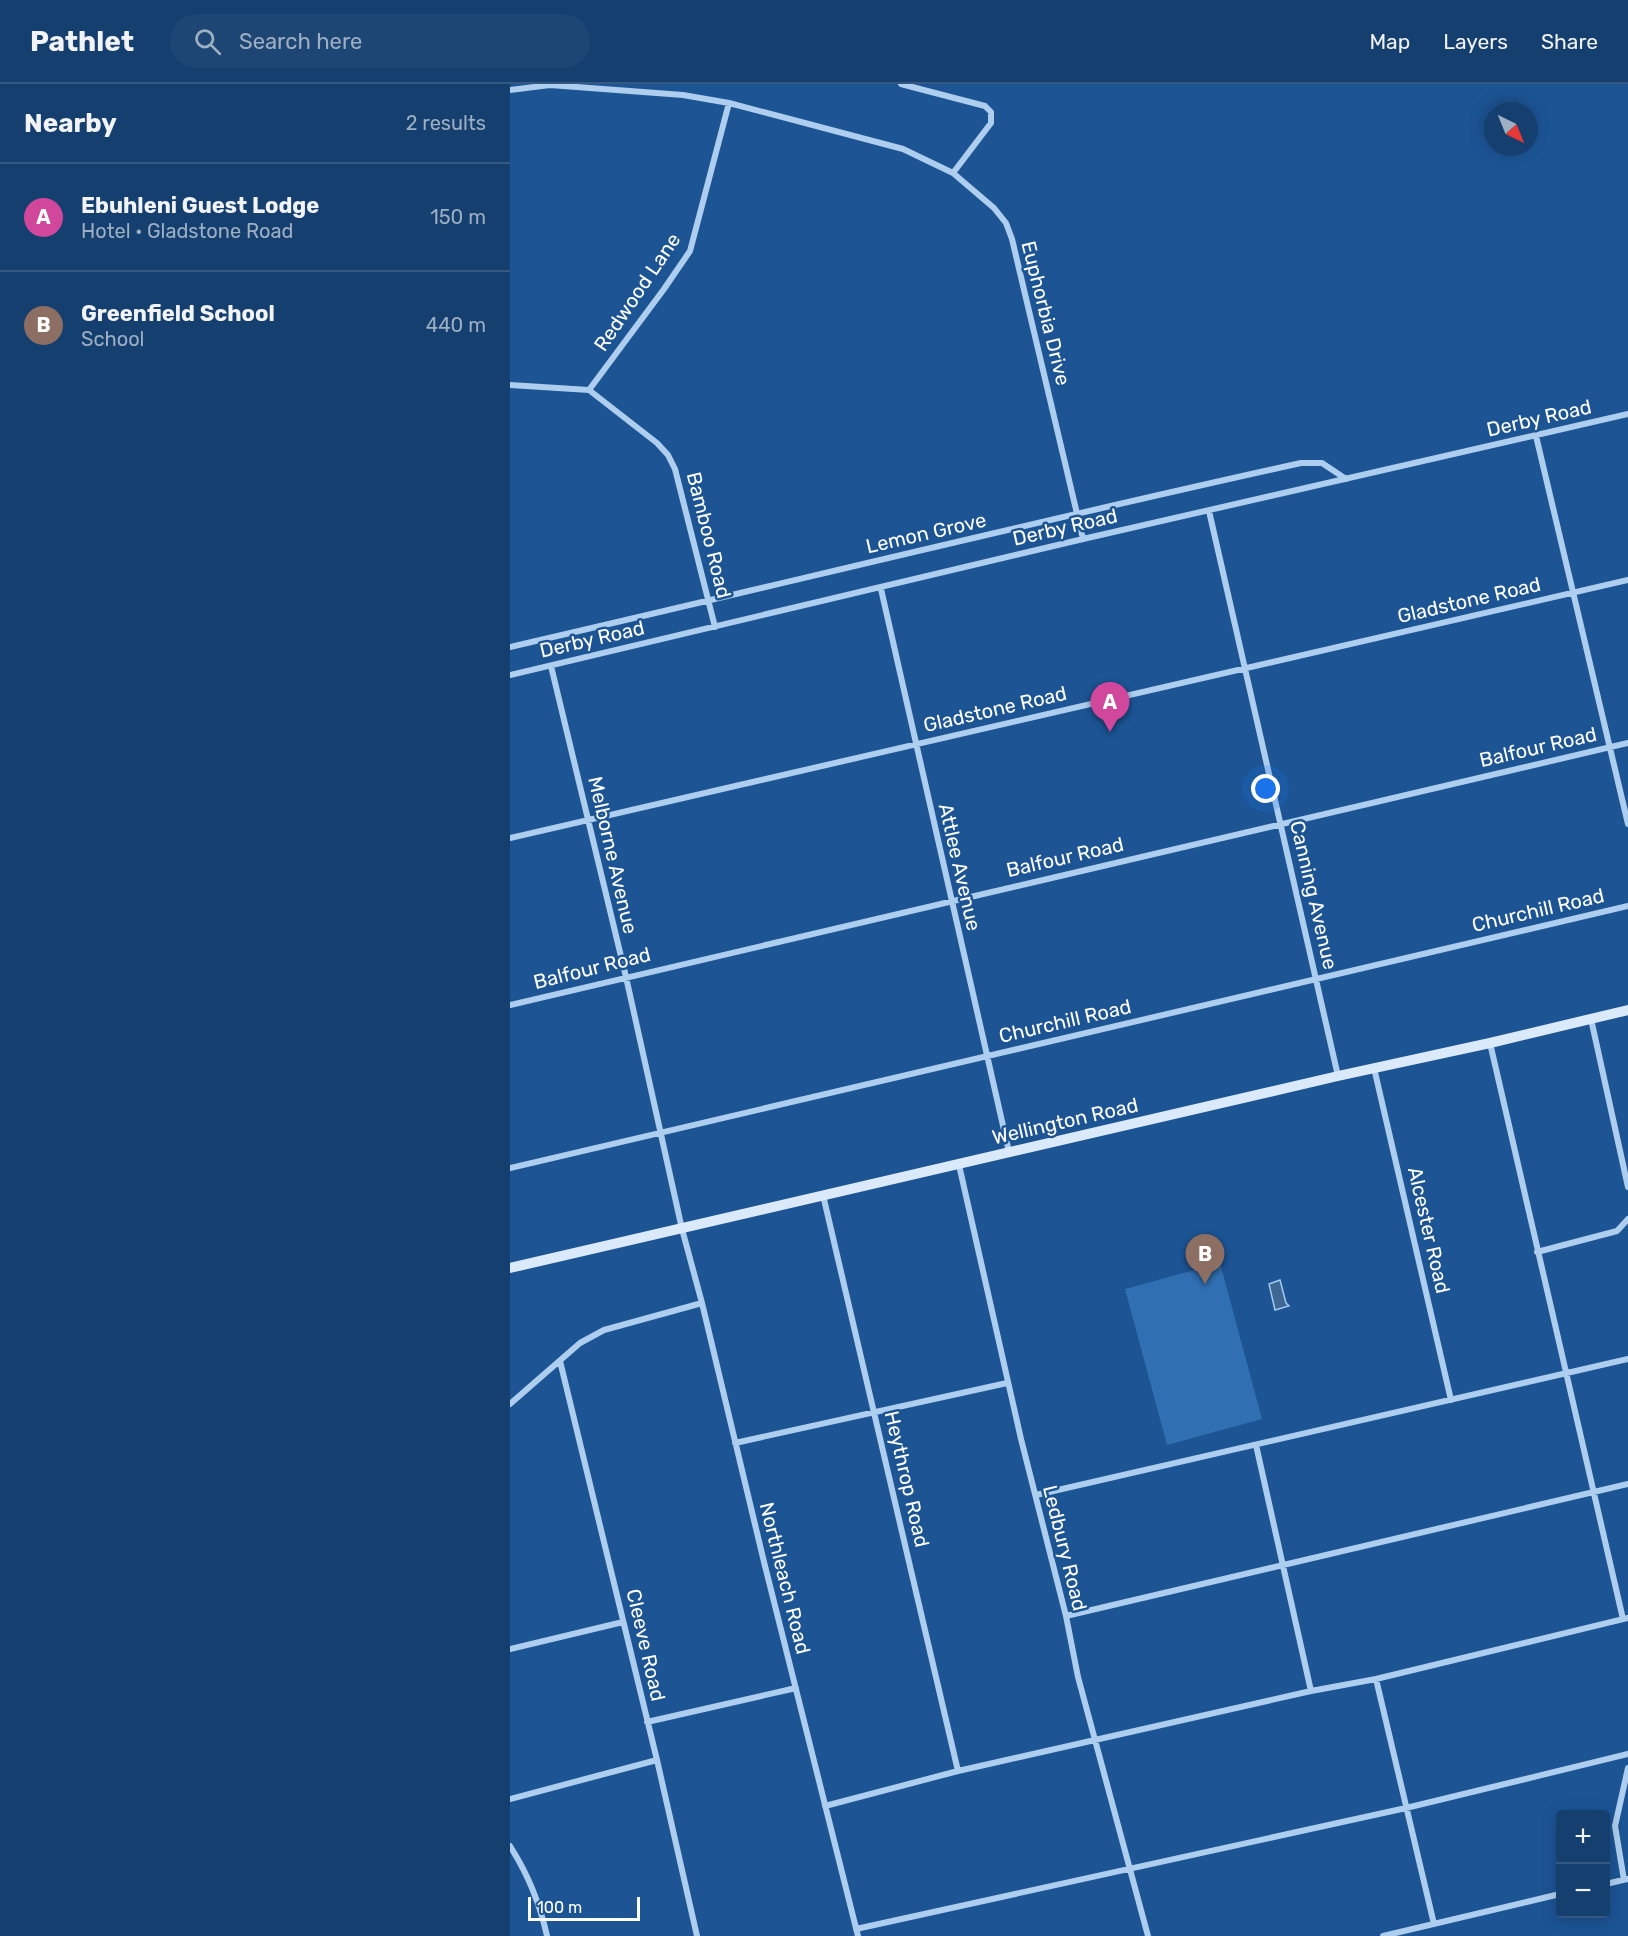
<!DOCTYPE html>
<meta charset="utf-8">
<style>
body{margin:0;font-family:Rubik,sans-serif;background:#1e4674;color:#f1f3f6}
.controls{position:absolute;right:18px;bottom:18px;display:grid;overflow:hidden;border-radius:6px;box-shadow:0 3px 15px #0003}
.controls button{width:54px;height:54px;display:grid;place-items:center;padding:0;border:0;border-bottom:2px solid #345882;background:#153f6f;color:#f1f3f6;font:30px sans-serif}
.compass{position:absolute;left:974px;top:18px;width:54px;height:54px;border-radius:50%;background:#153f6f;box-shadow:0 3px 15px #0003;rotate:137deg}
.scale{position:absolute;left:18px;bottom:15px;width:112px;box-sizing:border-box;padding-left:6px;border:3px solid #fff;border-top:0;font-size:16px;line-height:21px;white-space:nowrap;color:#fff;-webkit-text-stroke:4px #1c5494;paint-order:stroke}
.you{position:absolute;left:756px;top:705px;width:21px;height:21px;margin:-15px;border:4px solid #fff;border-radius:50%;background:#1a73e8;box-shadow:0 0 0 9px #1a73e833}
.badge{display:grid;place-items:center;width:39px;height:39px;border-radius:50%;background:#8bbbb9;color:#fff;font-size:20px;font-weight:700}
.pin{position:absolute;translate:-50% -50px;filter:drop-shadow(0 2px 3px #0008)}
.pin::after{content:'';position:absolute;top:32px;width:21px;height:18px;background:inherit;clip-path:polygon(0 0,100% 0,50% 100%)}
.list{margin:0;padding:0;list-style:none}
h2{display:flex;justify-content:space-between;align-items:center;height:78px;margin:0;padding:0 24px;font-size:26px}
h2 small{font-size:20px;font-weight:400;color:#9dafc3}
.list li{display:grid;grid-template-columns:39px 1fr auto;gap:18px;align-items:center;box-sizing:border-box;height:108px;padding:0 24px;border-top:2px solid #345882}
.list b{display:block;font-size:22px;white-space:nowrap}
.list p{margin:0;font-size:20px;white-space:nowrap;color:#9dafc3}
.list em{font-size:20px;font-style:normal;color:#9dafc3}
.icon{flex:none;width:33px;height:33px;fill:none;stroke:currentColor;stroke-width:2;stroke-linecap:round;stroke-linejoin:round}
.map{position:relative;flex:none;width:1118px;height:1852px;overflow:hidden}
header{display:flex;align-items:center;gap:36px;box-sizing:border-box;height:84px;padding:0 30px;background:#153f6f;border-bottom:2px solid #345882}
header strong{font-size:28px}
nav{display:flex;gap:33px;margin-inline-start:auto;font-size:21px}
.search{width:420px;height:54px;background:#1e4674;display:flex;align-items:center;gap:15px;box-sizing:border-box;padding:0 21px;border-radius:33px;color:#9dafc3;font-size:22px}
main{display:flex}
aside{flex:1;background:#153f6f}
.map>svg:first-child{display:block}
</style>
<header>
<strong>Pathlet</strong>
<div class="search"><svg class="icon" aria-label="search" viewBox="0 0 24 24"><circle cx="10" cy="10" r="6"/><path d="M15 15l6 6"/></svg>Search here</div>
<nav><a>Map</a><a>Layers</a><a>Share</a></nav>
</header>
<main>
<aside>
<h2>Nearby<small>2 results</small></h2>
<ul class="list">
<li><span class="badge" style="background:#d1479c">A</span><div><b>Ebuhleni Guest Lodge</b><p>Hotel · Gladstone Road</p></div><em>150 m</em></li>
<li><span class="badge" style="background:#8d6e63">B</span><div><b>Greenfield School</b><p>School</p></div><em>440 m</em></li>
</ul>
</aside>
<div class="map">
<svg width="1118" height="1852" viewBox="0 0 1118 1852">
<rect width="100%" height="100%" fill="#1c5494"/>
<path fill="#306fb2" d="M710,1179L752,1335L657,1361L615,1205Z"/>
<path fill="#3e6794" stroke="#a1c9f1" stroke-width="1.5" d="M770,1196L776,1219L779,1222L765,1226L759,1200Z"/>
<g fill="none" stroke-linecap="round" stroke-linejoin="round">
<path stroke="#aeceef" stroke-width="6" d="M391,0L475,22L481,28V39L443,89
M0,6L40,1L173,11L219,19L393,65L443,89L484,124L496,139L502,155L573,455
M0,301L79,306L147,359L158,371L165,385L205,543
M79,306L154,205L180,167L219,19
M1026,352L1118,740
M699,427L828,992
M371,505L499,1068
M0,563C264,502 527,437 791,379H812L836,395
M41,582L116,893L172,1145L192,1219L254,1478L348,1852
M0,591L573,455L1118,330
M0,754L1118,496
M0,921L1118,659
M1081,935L1118,1103
M980,959L1113,1535
M864,984L941,1316
M449,1081L511,1355L556,1532L568,1593L638,1852
M0,1084L1118,822
M313,1111L448,1687
M1027,1168L1107,1147L1118,1135
M50,1277L147,1676L187,1852
M0,1320L70,1259L94,1246L192,1219
M225,1359L497,1299
M746,1361L801,1607
M526,1411L1118,1275
M556,1532L1118,1400
M0,1565L113,1538
M866,1595L924,1840
M137,1638L286,1604
M0,1715L147,1676
M315,1722L448,1687L801,1607L866,1595L1118,1534
M0,1762C18,1790 30,1820 37,1852
M1114,1796L1105,1742L1118,1684
M1096,1800L1117,1795
M346,1845L896,1724L1118,1670
M873,1852L1050,1810"/>
<path stroke="#dbeafb" stroke-width="10" d="M0,1184L828,992L980,959L1118,926"/>
</g>
<g text-anchor="middle" stroke-width="5" stroke-linejoin="round" paint-order="stroke">
<g font-size="20" fill="#fff" stroke="#1c5494">
<text transform="translate(127 208) rotate(-56)" y="7">Redwood Lane</text>
<text transform="translate(536 229) rotate(76)" y="7">Euphorbia Drive</text>
<text transform="translate(1029 334) rotate(-13)" y="7">Derby Road</text>
<text transform="translate(555 443) rotate(-13)" y="7">Derby Road</text>
<text transform="translate(416 449) rotate(-13)" y="7">Lemon Grove</text>
<text transform="translate(199 451) rotate(76)" y="7">Bamboo Road</text>
<text transform="translate(959 516) rotate(-13)" y="7">Gladstone Road</text>
<text transform="translate(82 555) rotate(-13)" y="7">Derby Road</text>
<text transform="translate(485 625) rotate(-13)" y="7">Gladstone Road</text>
<text transform="translate(1028 663) rotate(-13)" y="7">Balfour Road</text>
<text transform="translate(103 771) rotate(77)" y="7">Melborne Avenue</text>
<text transform="translate(555 773) rotate(-13)" y="7">Balfour Road</text>
<text transform="translate(450 783) rotate(77)" y="7">Attlee Avenue</text>
<text transform="translate(804 811) rotate(77)" y="7">Canning Avenue</text>
<text transform="translate(1028 826) rotate(-13)" y="7">Churchill Road</text>
<text transform="translate(82 884) rotate(-14)" y="7">Balfour Road</text>
<text transform="translate(555 937) rotate(-13)" y="7">Churchill Road</text>
<text transform="translate(555 1037) rotate(-13)" y="7">Wellington Road</text>
<text transform="translate(919 1146) rotate(77)" y="7">Alcester Road</text>
<text transform="translate(397 1395) rotate(77)" y="7">Heythrop Road</text>
<text transform="translate(555 1464) rotate(76)" y="7">Ledbury Road</text>
<text transform="translate(275 1494) rotate(76)" y="7">Northleach Road</text>
<text transform="translate(136 1561) rotate(77)" y="7">Cleeve Road</text>
</g>
</g>
</svg>
<div class="controls">
<button>+</button>
<button>−</button>
</div>
<svg class="compass" viewBox="-18 -18 36 36"><path d="M0-13l5 13h-10z" fill="#e53935"/><path d="M0 13l5-13h-10z" fill="#9dafc3"/></svg>
<div class="scale">100 m</div>
<div class="you"></div>
<div class="pin badge" style="left:600px;top:648px;background:#d1479c">A</div>
<div class="pin badge" style="left:695px;top:1200px;background:#8d6e63">B</div>
</div>
</main>
